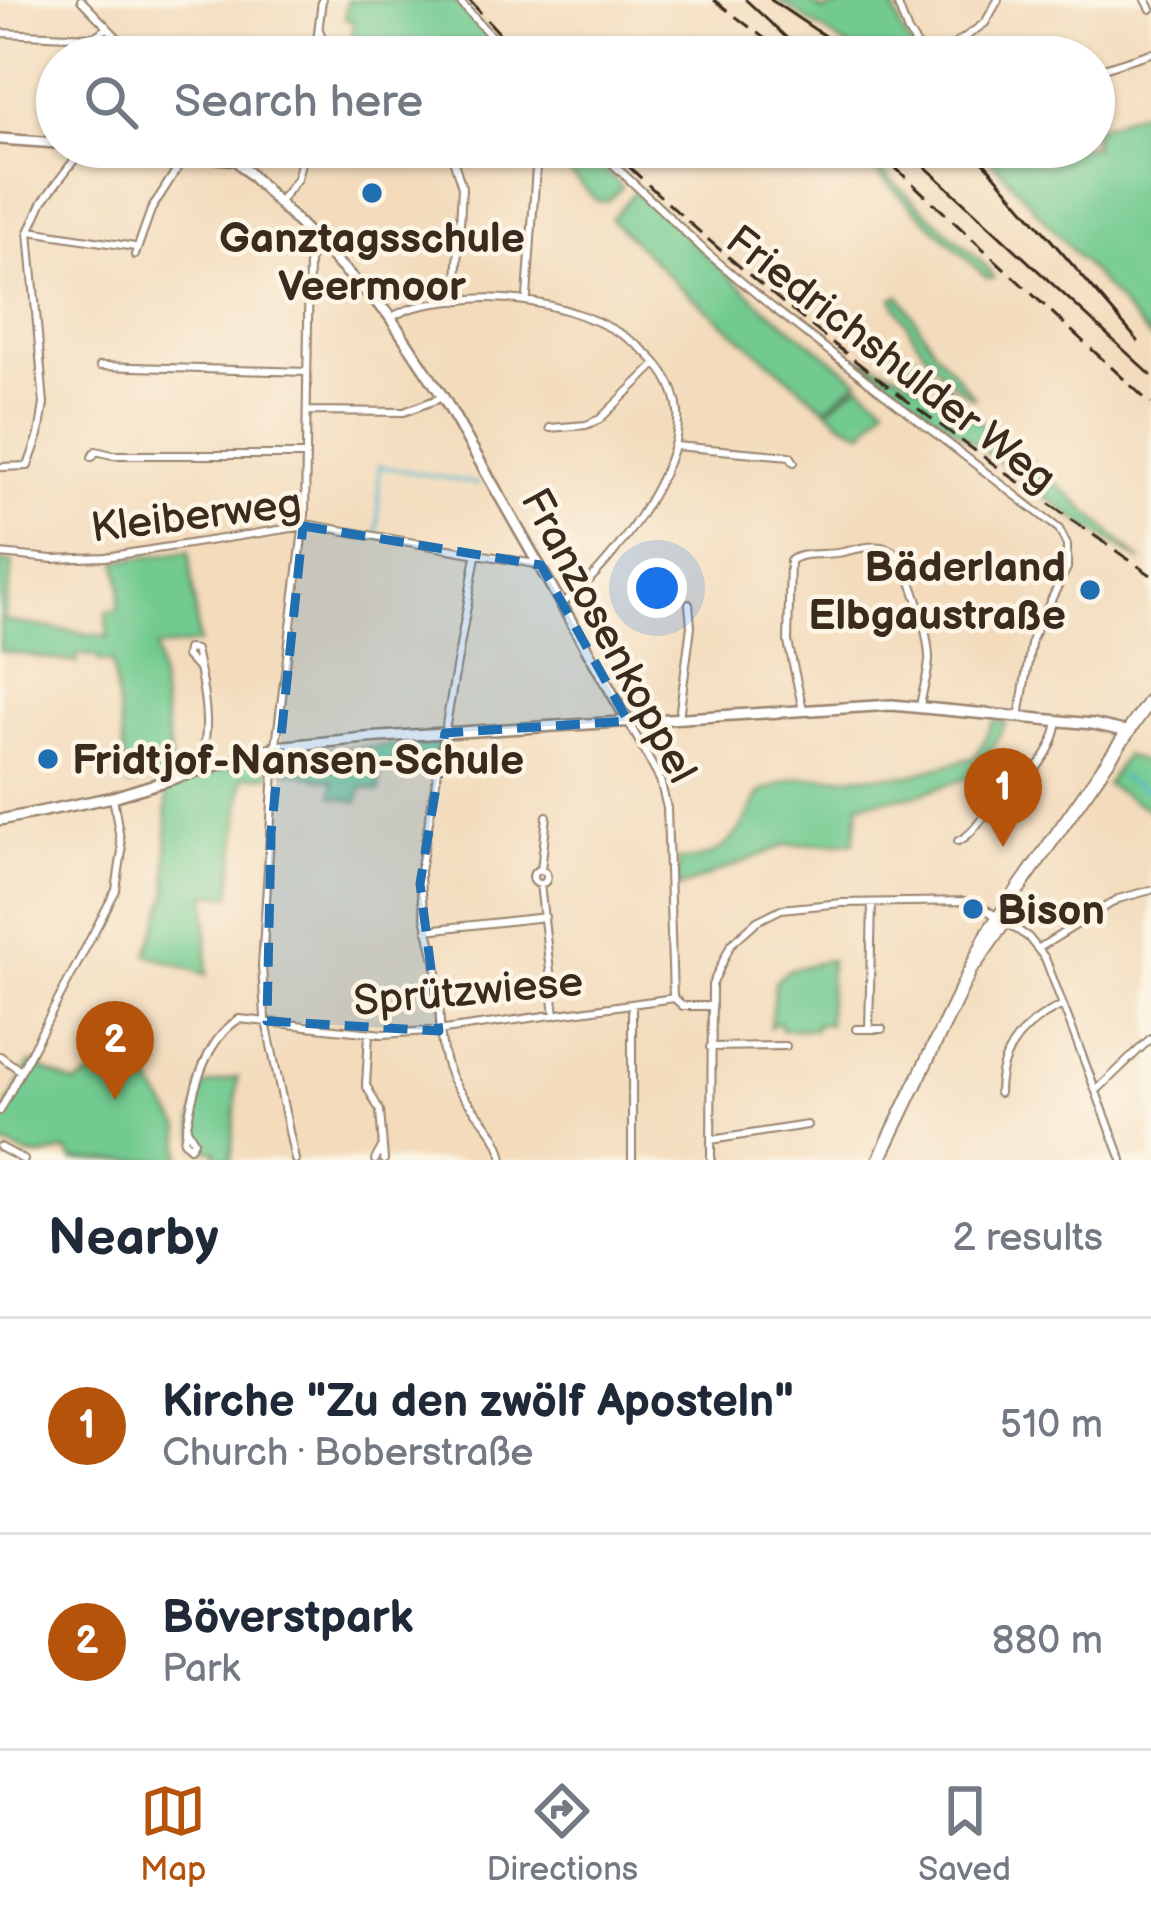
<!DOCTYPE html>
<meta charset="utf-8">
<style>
body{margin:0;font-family:"Balsamiq Sans",sans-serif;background:#f6f6f7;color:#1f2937}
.you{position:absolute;left:657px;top:588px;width:42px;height:42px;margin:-30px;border:9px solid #fff;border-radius:50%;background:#1a73e8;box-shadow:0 0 0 18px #1a73e833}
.badge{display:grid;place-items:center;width:78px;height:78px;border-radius:50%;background:#b45309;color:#fff;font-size:39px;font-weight:700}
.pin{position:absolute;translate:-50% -99px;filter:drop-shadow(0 3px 6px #0008)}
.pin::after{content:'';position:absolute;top:63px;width:42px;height:36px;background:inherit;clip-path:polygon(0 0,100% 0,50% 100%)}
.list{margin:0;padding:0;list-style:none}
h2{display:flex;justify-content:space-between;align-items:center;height:156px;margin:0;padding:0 48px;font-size:51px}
h2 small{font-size:39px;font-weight:400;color:#747a83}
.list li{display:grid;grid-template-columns:78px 1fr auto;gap:36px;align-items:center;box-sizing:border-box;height:216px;padding:0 48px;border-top:3px solid #e0e1e3}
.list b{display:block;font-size:45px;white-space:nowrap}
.list p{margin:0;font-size:39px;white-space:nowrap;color:#747a83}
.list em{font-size:39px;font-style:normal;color:#747a83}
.icon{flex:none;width:66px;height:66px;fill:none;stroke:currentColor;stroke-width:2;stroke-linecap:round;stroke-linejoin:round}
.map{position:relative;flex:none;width:1151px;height:1160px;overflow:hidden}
.search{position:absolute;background:#fff;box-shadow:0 3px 9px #0004;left:36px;right:36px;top:36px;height:132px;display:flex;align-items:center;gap:30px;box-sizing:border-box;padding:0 42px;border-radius:66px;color:#747a83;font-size:45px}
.sheet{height:588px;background:#fff}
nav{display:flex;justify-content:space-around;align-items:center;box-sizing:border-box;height:168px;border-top:3px solid #e0e1e3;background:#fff;font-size:33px;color:#747a83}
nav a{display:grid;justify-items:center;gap:6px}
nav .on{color:#b45309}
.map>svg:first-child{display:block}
</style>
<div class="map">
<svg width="1151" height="1160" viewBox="0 0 1151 1160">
<rect width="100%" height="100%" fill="#fcf5e5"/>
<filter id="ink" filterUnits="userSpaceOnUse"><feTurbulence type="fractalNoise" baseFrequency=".00833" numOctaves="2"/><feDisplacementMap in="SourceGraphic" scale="24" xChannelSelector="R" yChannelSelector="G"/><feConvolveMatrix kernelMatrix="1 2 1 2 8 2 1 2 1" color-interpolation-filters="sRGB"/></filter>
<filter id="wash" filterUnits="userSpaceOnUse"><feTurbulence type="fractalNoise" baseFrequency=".004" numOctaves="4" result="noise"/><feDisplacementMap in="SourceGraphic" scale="48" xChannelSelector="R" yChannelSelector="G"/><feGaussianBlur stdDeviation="2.7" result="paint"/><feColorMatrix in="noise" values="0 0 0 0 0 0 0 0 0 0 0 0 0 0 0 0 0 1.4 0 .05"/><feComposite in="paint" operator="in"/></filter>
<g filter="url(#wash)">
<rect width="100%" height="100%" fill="#f3dbbc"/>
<path fill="#72ca90" stroke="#567a57" stroke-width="3" d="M347,0H455L511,57H327L330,44L350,46L353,21L345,19Z
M778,0H809L822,11L860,0H891L902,31L918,57H863Z
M1151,108V339L980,147H1094V128Z
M563,147H582L622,187L608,201H597L554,157Z
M849,147H855L989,269L994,278H987Z
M636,190L764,307L859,380L825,408L678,285L611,219Z
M900,295L933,348L976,399C938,379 912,335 892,298Z
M864,327L916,356L959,396L904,363Z
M858,358C968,394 1058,485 1142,562L1079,521Z
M860,384L886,404L864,432L843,423L827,409Z
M189,551L199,643L156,648L172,773L128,786L112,661L99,662L98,657L77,654L78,663L0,651V561L13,563L4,621L108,637L106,611L118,610L121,587L117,561Z
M994,721L1006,722L977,775L916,795L860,803L854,842L786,845L678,888V860C724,861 743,832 759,793L796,778L910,775L975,757Z
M419,743L439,745L433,776L412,771H379V791L362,787L358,802L332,796L334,782L279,769L282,757L288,753Z
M1126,755L1151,766V811L1106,785Z
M264,757L270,764L269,776H243L231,896L207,893V975L147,954L168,894L166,786Z
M830,960L828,1024H815V1029H781L780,1022L770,1027L775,982L788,970Z
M127,1028L140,1048L152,1085L181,1128L180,1160H73L66,1150C35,1160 29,1157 0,1142V1120L30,1063L75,1084L101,1072L113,1034Z
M238,1077L231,1160L216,1157V1151L198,1148L193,1120L203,1090L199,1087Z"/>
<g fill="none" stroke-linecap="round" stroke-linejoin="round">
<path stroke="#50b8ce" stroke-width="3" d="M378,536L379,466L478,484
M1120,777L1151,793"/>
</g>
</g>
<g filter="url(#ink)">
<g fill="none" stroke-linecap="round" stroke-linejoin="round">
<defs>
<path id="street" d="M81,0L136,57
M458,0L510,57
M896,0L908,32L925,57
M1146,0L1151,9
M319,30L326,47L324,53L316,49L322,0
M0,33L94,37L107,28
M937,57L985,23L998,0
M1094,71L1151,53
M449,147L462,187L456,301
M595,147L706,252L772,307L1059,529L1067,545V568L1032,638L1019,717
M279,202L297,179L305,147
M30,231L135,247
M135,255L151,210L185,156
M527,297L536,168L529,147
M391,318C412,303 446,302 471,299C540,292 670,329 678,412C683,470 608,571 563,603
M100,366L306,372
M307,411L404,412L443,397
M550,428L586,425L600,419L656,364
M675,446L790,456L794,462
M92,457L96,451L112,455H306
M0,467L28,466L39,435L44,404L29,232L43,201L75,159L77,147
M0,554L53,559L105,557L311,525L541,565
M476,556L420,871C419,909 434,943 438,981C441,1014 437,1043 450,1074C463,1106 498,1125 503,1160
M199,670L186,656L187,649L195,650C201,677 209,712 205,740C204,751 201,757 204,769
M803,710L788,642L790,561C802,551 826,556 843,552C857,549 875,543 889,549C910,558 930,638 929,661C928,676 922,691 920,707
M679,718L691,626L689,604
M628,721L660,780L667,808L673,997L683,1006H711
M958,841C971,836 976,824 987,814C1016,788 1053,764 1058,720
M541,870L547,816
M533 877a7 7 0 1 1 14 0a7 7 0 1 1-14 0Z
M540,884L555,1015
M427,930L545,917
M1039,948L1118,899L1151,890
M856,1029H882
M869,1029L872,903
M369,1034L366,1085L380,1111L384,1160
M710,1047L786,1046
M0,1056L21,1071
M1096,1091L1151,1038
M999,1093C999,1050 1025,1022 1063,1005
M0,1111L116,890L122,851L113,797
M186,1127L194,1141L190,1147L184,1141C191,1101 201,1043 239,1019L383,1034L444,1030L674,998
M711,1140L807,1125
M0,1147L24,1160
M295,1160L265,1017L262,966L275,753L305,514L309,261L320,245
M375,1160L382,1147
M632,1160V1004
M711,1160L712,985L731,944L757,921L781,909L842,903L973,901L1028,937L1045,958L1122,1160"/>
<path id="secondary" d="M0,139L57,143
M111,147L236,160L388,314L443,397L628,721
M0,820L113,797L276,747L365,738L892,705L1093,724L1128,732"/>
<path id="primary" d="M976,963L1012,911
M879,1160L989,931L1151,699"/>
</defs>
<use href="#street" stroke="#97826d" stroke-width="10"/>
<use href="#secondary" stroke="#97826d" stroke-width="14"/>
<use href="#primary" stroke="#97826d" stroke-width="16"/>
<use href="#street" stroke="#fff" stroke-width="6"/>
<use href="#secondary" stroke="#fff" stroke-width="9"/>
<use href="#primary" stroke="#fff" stroke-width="12"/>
<path stroke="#3b2a1e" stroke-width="3" d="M746,0L807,57
M771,0L856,57
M904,147L1151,375
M971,147L1138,341"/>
<path stroke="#3b2a1e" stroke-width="3" stroke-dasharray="18 9" stroke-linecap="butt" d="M469,0L521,57
M714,0L789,57
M609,147C773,309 962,444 1151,575
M873,147L1151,404"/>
</g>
</g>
<path fill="#1f6fb2" fill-opacity="0.2" stroke="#1f6fb2" stroke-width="9" stroke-dasharray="24 15" stroke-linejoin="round" d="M303,526L541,565L628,721L445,733L420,884L439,1031L267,1021L271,833Z"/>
<g fill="#1f6fb2" stroke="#fcf5e5" stroke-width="4.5">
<circle cx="372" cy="193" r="12"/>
<circle cx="1090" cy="590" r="12"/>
<circle cx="48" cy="759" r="12"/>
<circle cx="973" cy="909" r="12"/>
</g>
<g text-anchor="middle" stroke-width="9" stroke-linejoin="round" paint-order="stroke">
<g font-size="42" font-weight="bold" fill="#3b2a1e" stroke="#fcf5e5" text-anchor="start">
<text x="372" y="252" text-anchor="middle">Ganztagsschule<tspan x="372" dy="48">Veermoor</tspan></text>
<text x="1066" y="581" text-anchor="end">Bäderland<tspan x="1066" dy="48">Elbgaustraße</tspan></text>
<text x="72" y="774">Fridtjof-Nansen-Schule</text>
<text x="997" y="924">Bison</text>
</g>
<g font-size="42" fill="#3b2a1e" stroke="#fcf5e5">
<text transform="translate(892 358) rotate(38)" y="15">Friedrichshulder Weg</text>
<text transform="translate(196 514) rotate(-7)" y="15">Kleiberweg</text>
<text transform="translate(610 635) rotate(62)" y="15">Franzosenkoppel</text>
<text transform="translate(468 990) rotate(-5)" y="15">Sprützwiese</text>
</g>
</g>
</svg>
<div class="you"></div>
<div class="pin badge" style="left:1003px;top:847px">1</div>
<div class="pin badge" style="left:115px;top:1100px">2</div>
<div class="search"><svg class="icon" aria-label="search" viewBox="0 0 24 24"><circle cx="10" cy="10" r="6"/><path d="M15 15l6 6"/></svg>Search here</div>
</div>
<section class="sheet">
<h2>Nearby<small>2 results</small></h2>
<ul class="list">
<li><span class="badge">1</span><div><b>Kirche &quot;Zu den zwölf Aposteln&quot;</b><p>Church · Boberstraße</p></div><em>510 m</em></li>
<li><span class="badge">2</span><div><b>Böverstpark</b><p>Park</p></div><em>880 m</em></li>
</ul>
</section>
<nav>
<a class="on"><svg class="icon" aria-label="map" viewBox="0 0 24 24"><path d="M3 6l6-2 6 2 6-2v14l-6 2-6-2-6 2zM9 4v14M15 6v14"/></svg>Map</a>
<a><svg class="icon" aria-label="directions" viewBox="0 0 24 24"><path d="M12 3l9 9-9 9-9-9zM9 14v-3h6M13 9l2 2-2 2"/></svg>Directions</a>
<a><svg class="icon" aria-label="saved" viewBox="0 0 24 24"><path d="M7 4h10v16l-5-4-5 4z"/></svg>Saved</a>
</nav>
